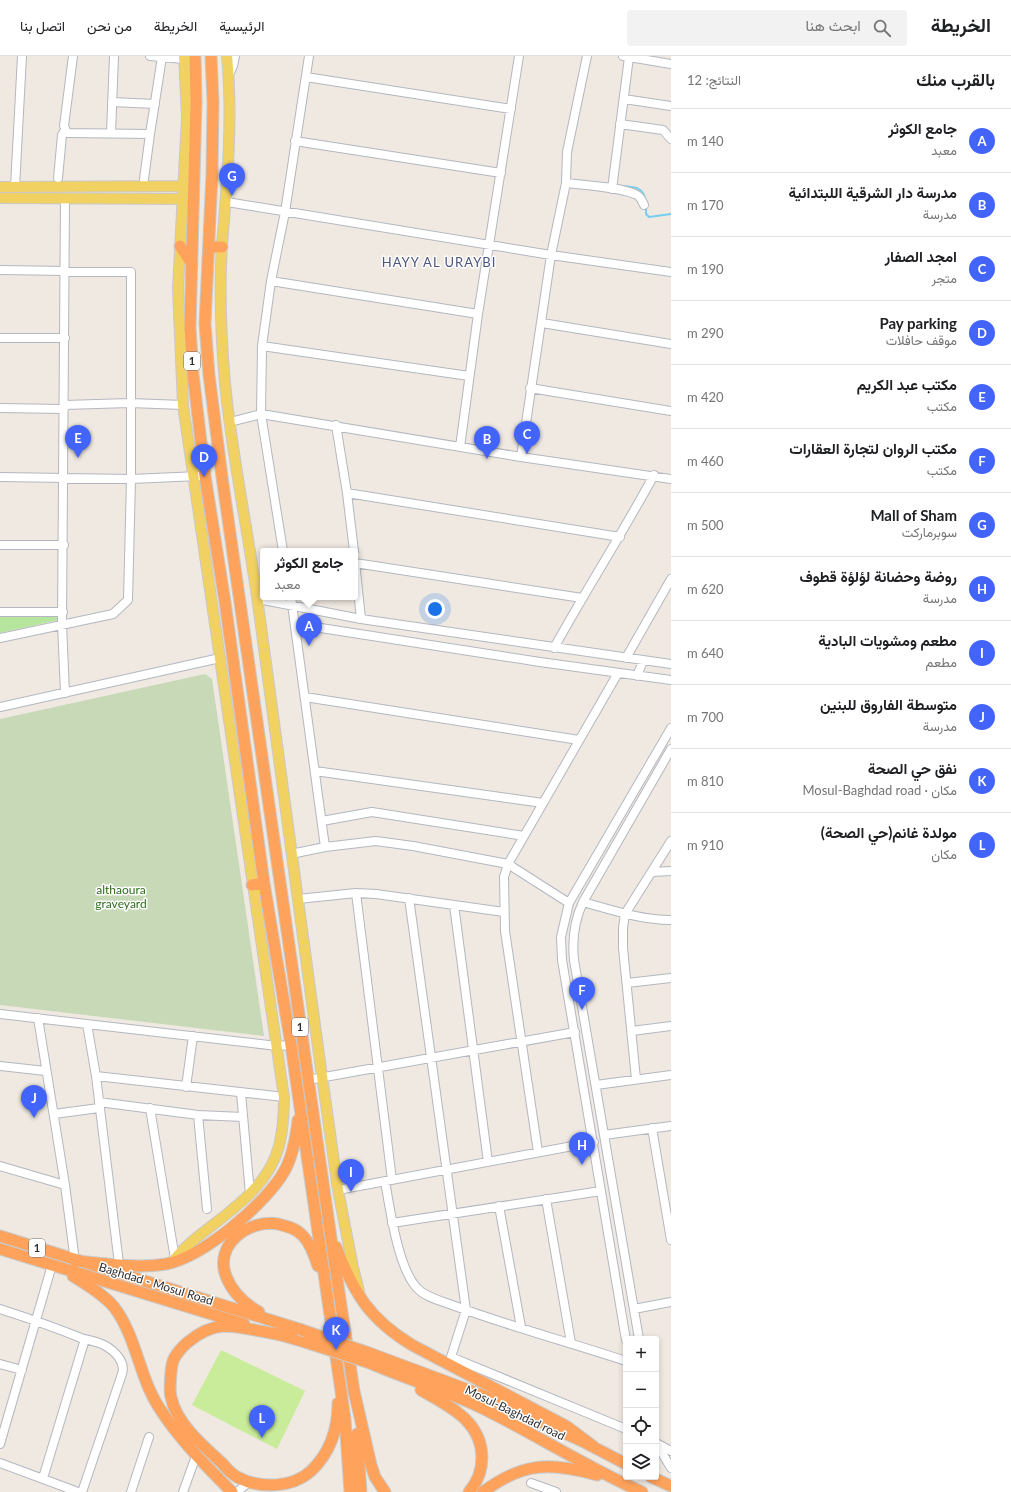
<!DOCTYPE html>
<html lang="ar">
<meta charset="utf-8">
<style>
body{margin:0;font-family:Lato,Vazirmatn,sans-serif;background:#f2f2f2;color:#202124;direction:rtl}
.controls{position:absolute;right:12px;bottom:12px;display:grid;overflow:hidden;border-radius:4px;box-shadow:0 2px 6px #0003}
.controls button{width:36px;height:36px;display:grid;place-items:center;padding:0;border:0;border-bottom:1px solid #e0e0e0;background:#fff;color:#202124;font:20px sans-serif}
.you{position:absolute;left:435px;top:553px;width:14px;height:14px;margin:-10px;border:3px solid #fff;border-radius:50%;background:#1a73e8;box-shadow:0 0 0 6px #1a73e833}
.badge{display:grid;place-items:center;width:26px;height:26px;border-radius:50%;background:#4264fb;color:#fff;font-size:13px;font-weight:700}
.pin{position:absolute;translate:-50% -33px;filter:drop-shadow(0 1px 2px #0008)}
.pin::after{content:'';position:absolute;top:21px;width:14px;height:12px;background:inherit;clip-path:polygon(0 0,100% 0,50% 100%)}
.popup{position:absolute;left:260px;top:492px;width:98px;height:52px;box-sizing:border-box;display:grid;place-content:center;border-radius:4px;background:#fff;filter:drop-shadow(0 1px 3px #0005);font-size:13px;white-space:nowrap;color:#757577}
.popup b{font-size:15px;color:#202124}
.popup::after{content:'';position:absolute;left:50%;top:100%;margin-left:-8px;border:8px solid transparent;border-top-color:#fff}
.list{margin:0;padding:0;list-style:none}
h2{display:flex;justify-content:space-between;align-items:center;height:52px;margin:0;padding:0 16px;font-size:17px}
h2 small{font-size:13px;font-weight:400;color:#757577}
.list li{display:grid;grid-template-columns:26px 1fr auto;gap:12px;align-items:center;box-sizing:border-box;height:64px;padding:0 16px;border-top:1px solid #e0e0e0}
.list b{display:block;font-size:15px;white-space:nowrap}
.list p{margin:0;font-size:13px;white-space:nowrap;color:#757577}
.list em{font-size:13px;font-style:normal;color:#757577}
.icon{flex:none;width:22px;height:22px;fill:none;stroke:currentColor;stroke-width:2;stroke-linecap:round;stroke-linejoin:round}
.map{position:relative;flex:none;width:671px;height:1436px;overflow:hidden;direction:ltr}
header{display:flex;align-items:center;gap:24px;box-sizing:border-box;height:56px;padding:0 20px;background:#fff;border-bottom:1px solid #e0e0e0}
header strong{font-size:19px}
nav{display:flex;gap:22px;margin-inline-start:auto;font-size:14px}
.search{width:280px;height:36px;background:#f2f2f2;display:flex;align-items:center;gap:10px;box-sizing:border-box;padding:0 14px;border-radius:4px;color:#757577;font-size:15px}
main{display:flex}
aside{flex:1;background:#fff}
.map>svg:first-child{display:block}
</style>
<header>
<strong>الخريطة</strong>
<div class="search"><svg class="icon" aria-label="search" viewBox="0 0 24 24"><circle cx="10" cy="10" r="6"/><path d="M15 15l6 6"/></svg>ابحث هنا</div>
<nav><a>الرئيسية</a><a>الخريطة</a><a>من نحن</a><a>اتصل بنا</a></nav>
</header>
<main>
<aside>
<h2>بالقرب منك<small>النتائج: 12</small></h2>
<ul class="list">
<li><span class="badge">A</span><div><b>جامع الكوثر</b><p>معبد</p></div><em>140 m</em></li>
<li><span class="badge">B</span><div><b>مدرسة دار الشرقية اللبتدائية</b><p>مدرسة</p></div><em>170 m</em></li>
<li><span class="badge">C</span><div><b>امجد الصفار</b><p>متجر</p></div><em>190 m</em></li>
<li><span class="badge">D</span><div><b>Pay parking</b><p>موقف حافلات</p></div><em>290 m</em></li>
<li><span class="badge">E</span><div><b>مكتب عبد الكريم</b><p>مكتب</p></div><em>420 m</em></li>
<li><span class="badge">F</span><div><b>مكتب الروان لتجارة العقارات</b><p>مكتب</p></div><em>460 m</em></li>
<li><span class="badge">G</span><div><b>Mall of Sham</b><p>سوبرماركت</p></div><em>500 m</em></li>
<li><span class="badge">H</span><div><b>روضة وحضانة لؤلؤة قطوف</b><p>مدرسة</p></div><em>620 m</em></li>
<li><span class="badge">I</span><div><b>مطعم ومشويات البادية</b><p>مطعم</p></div><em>640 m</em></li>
<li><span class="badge">J</span><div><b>متوسطة الفاروق للبنين</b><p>مدرسة</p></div><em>700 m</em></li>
<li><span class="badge">K</span><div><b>نفق حي الصحة</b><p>مكان · Mosul-Baghdad road</p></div><em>810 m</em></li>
<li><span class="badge">L</span><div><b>مولدة غانم(حي الصحة)</b><p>مكان</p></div><em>910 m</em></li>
</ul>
</aside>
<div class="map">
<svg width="671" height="1436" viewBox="0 0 671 1436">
<rect width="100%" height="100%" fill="#efe9e1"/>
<path fill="#b6e59e" d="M56,560L58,564L0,577V561Z"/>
<path fill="#c8d9b8" d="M205,618L212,623L264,980L0,949V663Z"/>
<path fill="#c9ec9a" d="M221,1294L305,1335L277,1393L192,1349Z"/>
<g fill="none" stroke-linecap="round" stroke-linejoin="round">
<path stroke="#75cff0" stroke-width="2" d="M621,130C632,131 643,130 645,143
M646,151V158L649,161L671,158"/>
<defs>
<path id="minor" d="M73,0L64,70L67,77L150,78L162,1
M150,0L184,3
M623,0L671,8
M229,19L233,10L235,0
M306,21L511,53
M624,43L671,50
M112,46L155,48
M620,68L663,74L671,83
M111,77L114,0
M295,85L501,117
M58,122L62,79L65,74
M144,123L150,78
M566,127C584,129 622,131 637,139C641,141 642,145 644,149
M15,131L22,0
M612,133L629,1
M227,146L551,199L671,216
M0,214L131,216V423L128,544L113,558L0,582
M271,225L478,258
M542,267L671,288
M0,282H65
M262,290L469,320
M530,332L671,355
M64,349L130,347L183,349
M0,352L64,353
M230,366L261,358L521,401L671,423
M336,369L347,437L354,495
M460,391L478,258L519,0
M521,401L551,199L566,127L567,96L587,0
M0,421L131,423L199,420
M347,437L620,481
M0,489H64
M283,495L261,358L262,290L271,225L285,156L309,0
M355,506L361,563
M355,507L582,542
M291,541L325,791
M258,543L361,563L671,608
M0,556H63
M295,568L540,606L671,624
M554,592C586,534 622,478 654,419
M626,602L671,523
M637,620L643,605
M65,637L62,568L65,143
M305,641L579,684
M0,651L220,602
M315,715L543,747
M322,765L372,756L524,780
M291,798L325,791L376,785L413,790L508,808L569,847
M652,816L671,815
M356,837L392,1124
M409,842L466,1254L451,1301L626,1373
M298,843L356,837L376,838L504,856
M583,846C612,854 641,864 671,864
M454,849L488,1106
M627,927L671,922
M0,958L277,990L291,989
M38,962L65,1129L75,1205
M87,968L96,1020L119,1208
M632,975L671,970
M0,1010L46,1015
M96,1020L284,1041
M636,1023L623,892V872L625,858L671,785
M308,1024L575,976
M596,1029L671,1019
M186,1031L193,980
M241,1037L250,1138
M99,1046L198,1059L243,1061
M150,1052L175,1203
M54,1058L99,1052
M198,1059L207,1153
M652,1072L671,1184
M604,1079L671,1070
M538,1096L505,875L504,821L508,808L618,617
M0,1110L65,1129
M385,1125C390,1153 398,1212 417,1232C425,1241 441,1245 452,1249C509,1270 568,1286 626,1305
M338,1134L594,1086
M546,1143L571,1287
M499,1150L521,1271
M392,1167L601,1135
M0,1253C28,1262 54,1271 81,1282C88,1284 98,1286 104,1289C115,1295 126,1306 122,1318L82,1436
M634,1253L671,1246
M639,1283L574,904C572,884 574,865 583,846L671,693
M626,1284L562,904L561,881L569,847L671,672
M0,1308L22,1314
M656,1387L671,1412
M656,1387L671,1395
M0,1388L52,1209
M0,1407L78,1436
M43,1422L85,1283
M531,1427L556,1436
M131,1436L149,1381
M183,1436L196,1400
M237,1436L249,1426"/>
<path id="major" d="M227,0C233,63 227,127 222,189C219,235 221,281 225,327C232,401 248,474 258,548C285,744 310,939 338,1134L353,1211L359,1235
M0,131L184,130
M0,142L183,143
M171,1207C177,1201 182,1194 188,1189C221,1160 267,1136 279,1090C283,1074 284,1058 284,1041L183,349L178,232L187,61L184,0"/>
<path id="highway" d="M195,0L196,45L190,272L193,318L205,420L225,546L264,827L291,989L345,1363L350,1436
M211,0L213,46L212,118L205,268L209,319L222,421L335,1210L354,1335L371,1409L375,1421L385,1436
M180,190L192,208
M210,191H222
M252,829L264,827
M0,1180L299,1273
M336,1191C354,1237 369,1263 412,1289L566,1370L594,1391
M0,1193L244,1268
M75,1205C105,1207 136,1213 166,1208C203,1201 267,1147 285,1114C293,1099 296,1081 298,1064
M73,1220C87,1229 103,1238 114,1251C137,1281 139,1322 160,1353C180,1384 206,1410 232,1436
M259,1256C245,1248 232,1236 226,1220C214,1188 249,1163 278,1168C286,1170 295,1172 301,1178C310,1186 314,1199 318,1210
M274,1277L305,1286
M281,1279C264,1276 240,1270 224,1270C210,1271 199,1277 188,1286C183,1290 175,1299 173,1305C171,1311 169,1334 171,1341C176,1367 203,1390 222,1407C226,1412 232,1418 237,1421C260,1433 292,1432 311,1415C331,1396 338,1373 338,1347
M369,1297L482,1339L582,1385L626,1408
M370,1307C406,1323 445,1334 480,1351C535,1378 586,1411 642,1436
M421,1334C436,1343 455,1352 467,1365C486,1385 487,1415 469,1436
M357,1378L361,1436
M651,1421L671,1430
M483,1436C523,1406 550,1406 597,1419"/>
</defs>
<use href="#minor" stroke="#b4b7c1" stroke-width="10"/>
<use href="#major" stroke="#c9c9c9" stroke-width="12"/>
<use href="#highway" stroke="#c9c9c9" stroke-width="13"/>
<use href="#minor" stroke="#fff" stroke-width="8"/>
<use href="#major" stroke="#f2d163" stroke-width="10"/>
<use href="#highway" stroke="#ffa35c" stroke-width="11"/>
<defs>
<path id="highway-bridge" d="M299,1273L369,1297
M305,1286L370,1307"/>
</defs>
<use href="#highway-bridge" stroke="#c9c9c9" stroke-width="13" stroke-linecap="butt"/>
<use href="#highway-bridge" stroke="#ffa35c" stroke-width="11"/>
</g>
<g text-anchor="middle" stroke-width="3" stroke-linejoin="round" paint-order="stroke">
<g fill="#fff" stroke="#6d6d6d" stroke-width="1">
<rect x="184" y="296" width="16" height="18" rx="3"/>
<rect x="292" y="962" width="16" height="18" rx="3"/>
<rect x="29" y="1183" width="16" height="18" rx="3"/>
</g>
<g font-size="11" font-weight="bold" fill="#2e2e2e">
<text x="192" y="309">1</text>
<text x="300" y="975">1</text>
<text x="37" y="1196">1</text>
</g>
<g font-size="12" fill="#2c6e1b" stroke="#fff">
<text x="121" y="838">althaoura<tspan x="121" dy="14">graveyard</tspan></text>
</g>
<g font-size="12" fill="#2e2e2e" stroke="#fff">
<text transform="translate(156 1228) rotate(17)" y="4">Baghdad - Mosul Road</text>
<text transform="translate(515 1357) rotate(26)" y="4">Mosul-Baghdad road</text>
</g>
<g font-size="13" letter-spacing="1" fill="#4d5680" stroke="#fff">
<text x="439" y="211">HAYY AL URAYBI</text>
</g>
</g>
</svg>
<div class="controls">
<button>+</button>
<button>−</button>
<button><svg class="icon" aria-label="locate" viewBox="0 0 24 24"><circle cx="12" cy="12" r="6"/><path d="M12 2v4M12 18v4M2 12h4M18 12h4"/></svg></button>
<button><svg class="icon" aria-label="layers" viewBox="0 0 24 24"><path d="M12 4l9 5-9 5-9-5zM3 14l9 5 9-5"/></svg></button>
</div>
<div class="you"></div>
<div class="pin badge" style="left:309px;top:590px">A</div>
<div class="popup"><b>جامع الكوثر</b>معبد</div>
<div class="pin badge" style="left:487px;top:403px">B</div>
<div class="pin badge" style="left:527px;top:398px">C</div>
<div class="pin badge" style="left:204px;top:421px">D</div>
<div class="pin badge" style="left:78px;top:402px">E</div>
<div class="pin badge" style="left:582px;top:954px">F</div>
<div class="pin badge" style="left:232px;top:140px">G</div>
<div class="pin badge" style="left:582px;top:1109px">H</div>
<div class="pin badge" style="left:351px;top:1136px">I</div>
<div class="pin badge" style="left:34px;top:1062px">J</div>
<div class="pin badge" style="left:336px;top:1294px">K</div>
<div class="pin badge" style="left:262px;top:1382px">L</div>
</div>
</main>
